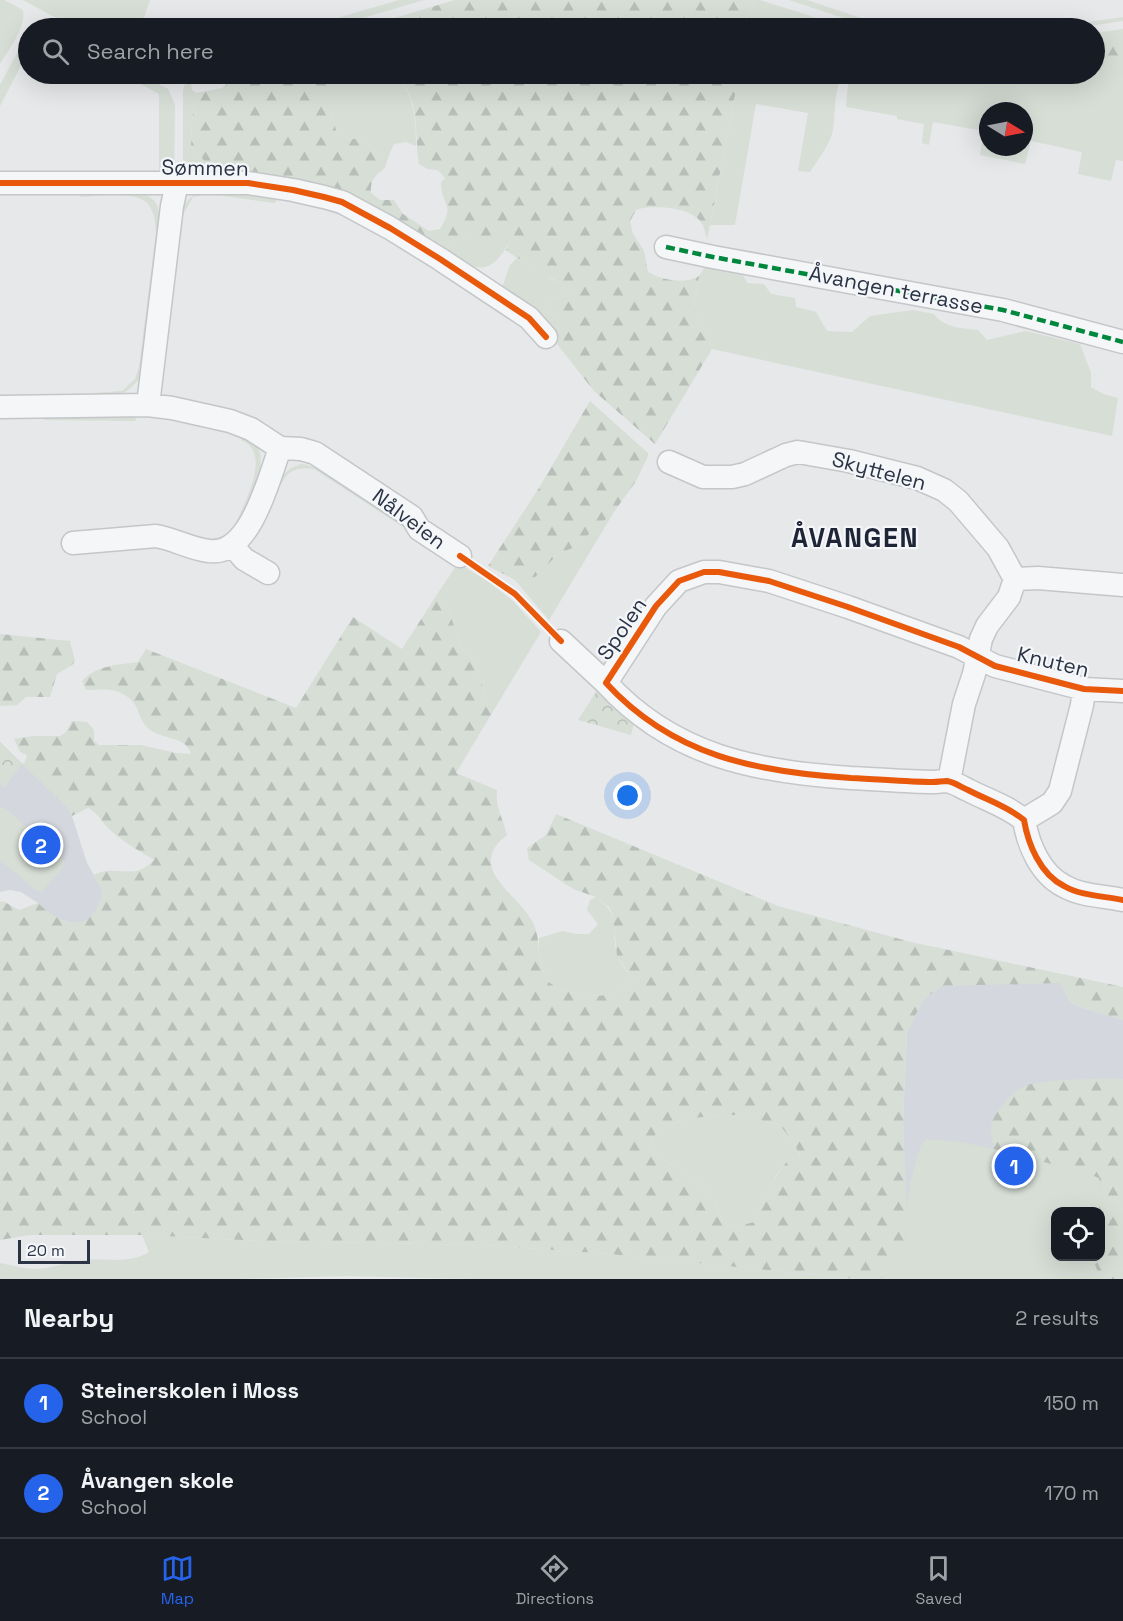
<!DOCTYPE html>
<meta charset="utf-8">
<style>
body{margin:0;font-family:"Space Grotesk",sans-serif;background:#20242c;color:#f1f3f6}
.controls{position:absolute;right:18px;bottom:18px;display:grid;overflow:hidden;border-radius:12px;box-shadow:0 6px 24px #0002}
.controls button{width:54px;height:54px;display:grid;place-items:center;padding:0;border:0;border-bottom:2px solid #363941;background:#171b24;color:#f1f3f6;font:30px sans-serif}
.compass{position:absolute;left:979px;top:102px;width:54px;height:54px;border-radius:50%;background:#171b24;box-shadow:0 6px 24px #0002;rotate:100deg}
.scale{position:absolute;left:18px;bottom:15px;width:72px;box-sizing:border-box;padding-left:6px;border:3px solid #2b3445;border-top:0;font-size:16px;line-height:21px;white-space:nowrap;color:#2b3445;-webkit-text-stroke:4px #f4f6f9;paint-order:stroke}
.you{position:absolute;left:628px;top:796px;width:21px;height:21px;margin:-15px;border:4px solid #fff;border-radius:50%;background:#1a73e8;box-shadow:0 0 0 9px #1a73e833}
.badge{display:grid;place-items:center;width:39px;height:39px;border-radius:50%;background:#2563eb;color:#fff;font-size:20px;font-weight:700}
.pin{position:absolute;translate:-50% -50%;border:3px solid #fff;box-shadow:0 2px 6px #0006}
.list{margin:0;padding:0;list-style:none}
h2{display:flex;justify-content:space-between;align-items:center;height:78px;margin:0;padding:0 24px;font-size:26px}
h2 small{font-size:20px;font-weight:400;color:#9ea1a6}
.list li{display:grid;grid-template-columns:39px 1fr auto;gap:18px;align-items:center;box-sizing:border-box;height:90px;padding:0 24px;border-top:2px solid #363941}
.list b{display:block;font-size:22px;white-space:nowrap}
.list p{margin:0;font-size:20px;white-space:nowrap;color:#9ea1a6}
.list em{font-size:20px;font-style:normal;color:#9ea1a6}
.icon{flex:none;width:33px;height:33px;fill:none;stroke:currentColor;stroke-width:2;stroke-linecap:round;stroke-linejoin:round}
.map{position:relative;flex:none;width:1123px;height:1279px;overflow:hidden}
.search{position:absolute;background:#171b24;box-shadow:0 6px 24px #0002;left:18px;right:18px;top:18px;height:66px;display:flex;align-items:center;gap:15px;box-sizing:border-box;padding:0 21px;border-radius:33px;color:#9ea1a6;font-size:22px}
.sheet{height:258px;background:#171b24}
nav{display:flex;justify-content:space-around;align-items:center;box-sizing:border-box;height:84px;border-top:2px solid #363941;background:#171b24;font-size:16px;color:#9ea1a6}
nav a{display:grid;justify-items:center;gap:3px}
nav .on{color:#2563eb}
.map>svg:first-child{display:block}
</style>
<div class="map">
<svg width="1123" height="1279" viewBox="0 0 1123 1279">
<defs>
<pattern id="forest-firs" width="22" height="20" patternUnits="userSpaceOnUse" patternTransform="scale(1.5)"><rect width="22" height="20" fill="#d6ded6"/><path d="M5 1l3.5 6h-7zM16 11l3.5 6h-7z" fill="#b8bfb9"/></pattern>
<pattern id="park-crowns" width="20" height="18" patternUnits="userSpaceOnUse" patternTransform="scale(1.5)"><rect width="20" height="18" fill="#d6ded6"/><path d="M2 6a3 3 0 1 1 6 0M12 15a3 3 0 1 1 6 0" fill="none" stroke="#b8bfb9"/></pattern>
</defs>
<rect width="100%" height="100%" fill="#e6e8ea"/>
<path fill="#d4d7dd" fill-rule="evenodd" d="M0,742L68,808L72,816L87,863L103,891L101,900L93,916L83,923L68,922L51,916L38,903L21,892L10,890L0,892Z
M1048,982L1061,983L1070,1002L1083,1008L1123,1020V1279H880L906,1215L903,1120L907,1032L923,1000L941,986ZM1056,1212H1100V1256H1056Z"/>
<path fill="#d6ded6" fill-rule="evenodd" d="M0,0H4L23,10C26,28 9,49 0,64Z
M23,0H150L140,28H129L124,26L123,28H75Z
M399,0H424L329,28H303Z
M753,0H760L849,28H748Z
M789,0H807L891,28H874Z
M1123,17V21L1077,28H1045Z
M28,32V52L0,106V85Z
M1123,57V161L1116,160L1111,181L1078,174L1082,152L1031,141L1025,164L980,155L984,131L933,122L929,145L922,143L924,124L897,119V116L846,107L848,83L855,74H1094L1095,62ZM988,111H1024V147H988Z
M122,74H139L168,89L175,105L174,172L159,171V94Z
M358,74C367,74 378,72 386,74C415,79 416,124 416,146L406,142L394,144L389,155H380L361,139H350L337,133C327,97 330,94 358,74Z
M739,74L795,75L844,74C833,89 836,112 833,130C830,145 818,159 810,172L798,171L808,113L756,104L735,225H710Z
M191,83L192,90L196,93L192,120L191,147L218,175L183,174V92L184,85Z
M139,192C146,195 153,197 157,205C165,221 143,353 139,379C125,396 117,396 96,397L94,393L122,391L135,379L139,367L156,233C155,223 155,214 149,205C138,190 97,196 80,197L83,193Z
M196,193H270L340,212L339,215L325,210L280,198L274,203L209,194L193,197L181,218C180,207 188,200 196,193Z
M514,234C487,286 474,268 434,243Z
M517,258L524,260L532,270L560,283L570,292L559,298L549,296L544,310L556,317L559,331L556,334L502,288L510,265Z
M709,261L740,269L747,283L764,284L771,294L795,298L796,307L816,312L827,331L852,332L870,316L913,310L934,314C944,328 962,328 978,330L987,340L1026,331L1080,344L1091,373V387L1103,394L1118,398L1112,436L712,349L694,305L699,276Z
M46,416L135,417L136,421L44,420Z
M242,437C274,443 257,485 249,505C246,511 244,521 240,526C235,534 220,539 212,544L198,538C209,538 220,540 229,532C236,527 239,515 243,507C251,489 268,450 241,440Z
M301,464C325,466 382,509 404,523L403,527L314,469C300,467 288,469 282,483L277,480L291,468Z
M614,512L549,620L515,580L535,576L559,553L573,548Z
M458,563L489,582L513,601L541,632L492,713L474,661L461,648L447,604L436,596Z
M0,808H5L64,860V866L42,892L37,891L0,860Z
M596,897C623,917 610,927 617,954C619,963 628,971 633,979L616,994L596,996L561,991L546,980L539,954V938L563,931L576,934H589L598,924L587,910L590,900Z
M720,1115H739L780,1125L795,1145L800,1157L788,1160L775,1177L773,1186L754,1222L735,1227L725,1224L718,1212L716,1202L698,1183L678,1168L653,1154L650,1143C653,1140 655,1134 659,1131C675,1119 701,1117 720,1115Z
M928,1139L961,1142L994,1149L1086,1173L1099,1178L1100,1211L1056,1212V1256H1100L1101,1213C1104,1233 1114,1249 1095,1264L1100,1279H880L894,1267L908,1231L906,1215L910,1184L920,1147L923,1142Z
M142,1235L263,1241L483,1245L610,1254L855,1279H475L346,1276L240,1279H0V1263C11,1265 22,1268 33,1269C51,1269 67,1262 84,1260C106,1258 130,1264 149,1252Z"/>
<path fill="url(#forest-firs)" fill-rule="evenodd" d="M455,0H753L748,28H361Z
M1123,29V57L1095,62V33Z
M239,74H358C330,94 327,97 337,133L350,139H361L380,155H389L385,168C375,175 370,181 371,193L380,200H394L403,214L429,231L440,229C456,203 441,206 441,182L445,178L438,170L427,169L419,164C415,140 419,109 406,88C401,81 394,78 387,74H739L707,240C705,232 704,223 697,218C685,207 650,204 636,210L630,221L633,234L644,251L648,272C662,280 684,285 699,276L694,305L712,349L655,444L594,391L557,344L553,336L559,331L556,317L544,310L541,304L543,298L549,296L559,298L570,292L560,283L551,278L543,277L532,270L524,260L517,258L506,250L513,235L434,243L370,205L218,175L191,147L192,120L196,93L222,88Z
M590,401L648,453V456L636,481L614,512L573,548L559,553L535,577L515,580L488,566L539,488Z
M436,596L447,604L461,648L474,661L492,713L456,773L497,790C495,807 503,819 507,835C465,868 516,892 532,921C538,932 538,941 539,953C540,962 544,971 546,980L561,991L596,996L616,994L633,979L617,956L613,916L609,907L596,897L573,889L529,860L527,848L546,835L556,814L778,906L911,942L1123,987V1020L1083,1008L1070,1002L1061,983L941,986L923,1000L907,1032L903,1120L908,1230L894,1267L880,1279H855L610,1254L483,1245L263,1241L142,1235H30L0,1240V902L3,901L19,910L38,903C64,929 94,933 103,891L92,875C97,874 102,871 107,871C128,869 136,878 154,860C138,850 123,842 109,829C101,821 98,813 88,808L72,816L68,808L22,764L25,762L27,755L20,752L14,739L33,736H60L66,732L72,721L87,722L94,730V741L99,745H141L176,753L191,754C186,735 160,740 148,728C134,714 143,703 119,692C110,688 96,690 86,690L82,681C97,665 118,665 138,662L146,649L296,708L353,617L402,649ZM720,1115H739L780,1125L795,1145L800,1156L788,1160L775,1178L773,1186L754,1222L735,1227L725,1224L718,1212L716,1202L698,1183L678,1168L653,1154L650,1143C652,1140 655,1134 659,1131C675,1119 701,1117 720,1115Z
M0,634L70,641L75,661L72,665L57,674L50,697H26L17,705L0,706Z
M1109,1078L1123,1079V1279H1100L1095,1264C1115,1249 1102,1227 1099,1207C1098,1197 1101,1188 1099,1178L1086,1173L994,1149C990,1130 988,1123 1001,1107C1008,1098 1015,1090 1026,1086C1043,1078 1088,1080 1109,1078Z"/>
<path fill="url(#park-crowns)" d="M598,689L635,719L631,735L578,720Z
M0,742L22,764L4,788L0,784Z"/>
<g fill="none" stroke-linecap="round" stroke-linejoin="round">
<defs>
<path id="minor" d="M0,183H248L293,190L324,197L342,202L390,228L440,259L529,318L546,337
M666,247L713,257L1003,310L1123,342
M148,405L172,206L177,183
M0,407L148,405L172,408L230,421L251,429L280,448L301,449L315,453L412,517L419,529L460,556
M669,462L703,477H732L745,474L786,455L798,452L849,461L917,478L944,490L958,501L998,548L1015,579
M73,543L156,536C174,539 191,549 209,551C250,557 269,478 280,448
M233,546L244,559L268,573
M1015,579L1038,578L1123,585
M561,641L606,683
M1123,691L1084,689L995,666L959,647L848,607L769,581L719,572H704L679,581L656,606L606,683C673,756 756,772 851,778C878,779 906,782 933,782C938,782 942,781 947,781C954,782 961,787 968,790C987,800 1007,806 1024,820C1028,844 1040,874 1064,886C1081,896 1104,896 1123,900
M949,781L964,704L974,674L981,639L987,626L1009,597L1015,579
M1024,820L1052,803L1060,791L1082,705L1084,689"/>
</defs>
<use href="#minor" stroke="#c4c6c8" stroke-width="25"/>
<use href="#minor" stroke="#f5f6f7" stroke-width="22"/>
<path stroke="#00873e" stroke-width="4.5" stroke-dasharray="9 4.5" stroke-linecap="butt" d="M666,247L713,257L1003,310L1123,342"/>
<defs>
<path id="cycleway" d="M0,183H248L293,190L324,197L342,202L390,228L440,259L529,318L546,337
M460,556L515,594L561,641
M1123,691L1084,689L995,666L959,647L848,607L769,581L719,572H704L679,581L656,606L606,683C673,756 756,772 851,778C878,779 906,782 933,782C938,782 942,781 947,781C954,782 961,787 968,790C987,800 1007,806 1024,820C1028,844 1040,874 1064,886C1081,896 1104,896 1123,900"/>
</defs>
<use href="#cycleway" stroke="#f4f6f9" stroke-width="10"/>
<use href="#cycleway" stroke="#e8590c" stroke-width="6"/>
</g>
<g text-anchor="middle" stroke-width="4.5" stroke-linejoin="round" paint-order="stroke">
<g font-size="21" fill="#2b3445" stroke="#f4f6f9">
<text transform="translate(205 168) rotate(1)" y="7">Sømmen</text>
<text transform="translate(896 290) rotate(11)" y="7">Åvangen terrasse</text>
<text transform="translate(879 471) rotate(15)" y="7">Skyttelen</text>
<text transform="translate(409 519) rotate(37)" y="7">Nålveien</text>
<text transform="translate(622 629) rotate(-56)" y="7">Spolen</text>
<text transform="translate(1053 662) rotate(13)" y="7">Knuten</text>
</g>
<g font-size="27" font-weight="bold" letter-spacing="1.5" fill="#1d2536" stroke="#f4f6f9">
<text x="855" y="547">ÅVANGEN</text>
</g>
</g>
</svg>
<div class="controls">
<button><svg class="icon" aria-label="locate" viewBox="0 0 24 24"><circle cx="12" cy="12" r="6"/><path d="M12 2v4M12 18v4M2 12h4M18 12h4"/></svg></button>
</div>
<svg class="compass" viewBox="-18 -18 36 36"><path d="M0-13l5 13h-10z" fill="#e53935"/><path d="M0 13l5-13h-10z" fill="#9ea1a6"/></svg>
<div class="scale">20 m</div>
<div class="you"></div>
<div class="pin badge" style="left:1014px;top:1166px">1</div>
<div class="pin badge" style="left:41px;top:845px">2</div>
<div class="search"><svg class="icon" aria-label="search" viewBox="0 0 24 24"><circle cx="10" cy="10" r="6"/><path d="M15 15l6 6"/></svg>Search here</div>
</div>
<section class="sheet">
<h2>Nearby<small>2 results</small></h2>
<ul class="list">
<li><span class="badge">1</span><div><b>Steinerskolen i Moss</b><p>School</p></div><em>150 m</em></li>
<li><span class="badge">2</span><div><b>Åvangen skole</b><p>School</p></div><em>170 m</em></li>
</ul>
</section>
<nav>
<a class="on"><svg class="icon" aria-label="map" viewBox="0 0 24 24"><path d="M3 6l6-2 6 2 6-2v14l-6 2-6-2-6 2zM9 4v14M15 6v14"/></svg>Map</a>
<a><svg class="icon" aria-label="directions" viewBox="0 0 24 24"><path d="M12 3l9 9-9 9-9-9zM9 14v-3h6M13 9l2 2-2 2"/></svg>Directions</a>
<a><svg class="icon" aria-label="saved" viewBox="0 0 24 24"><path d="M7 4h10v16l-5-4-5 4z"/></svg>Saved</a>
</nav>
